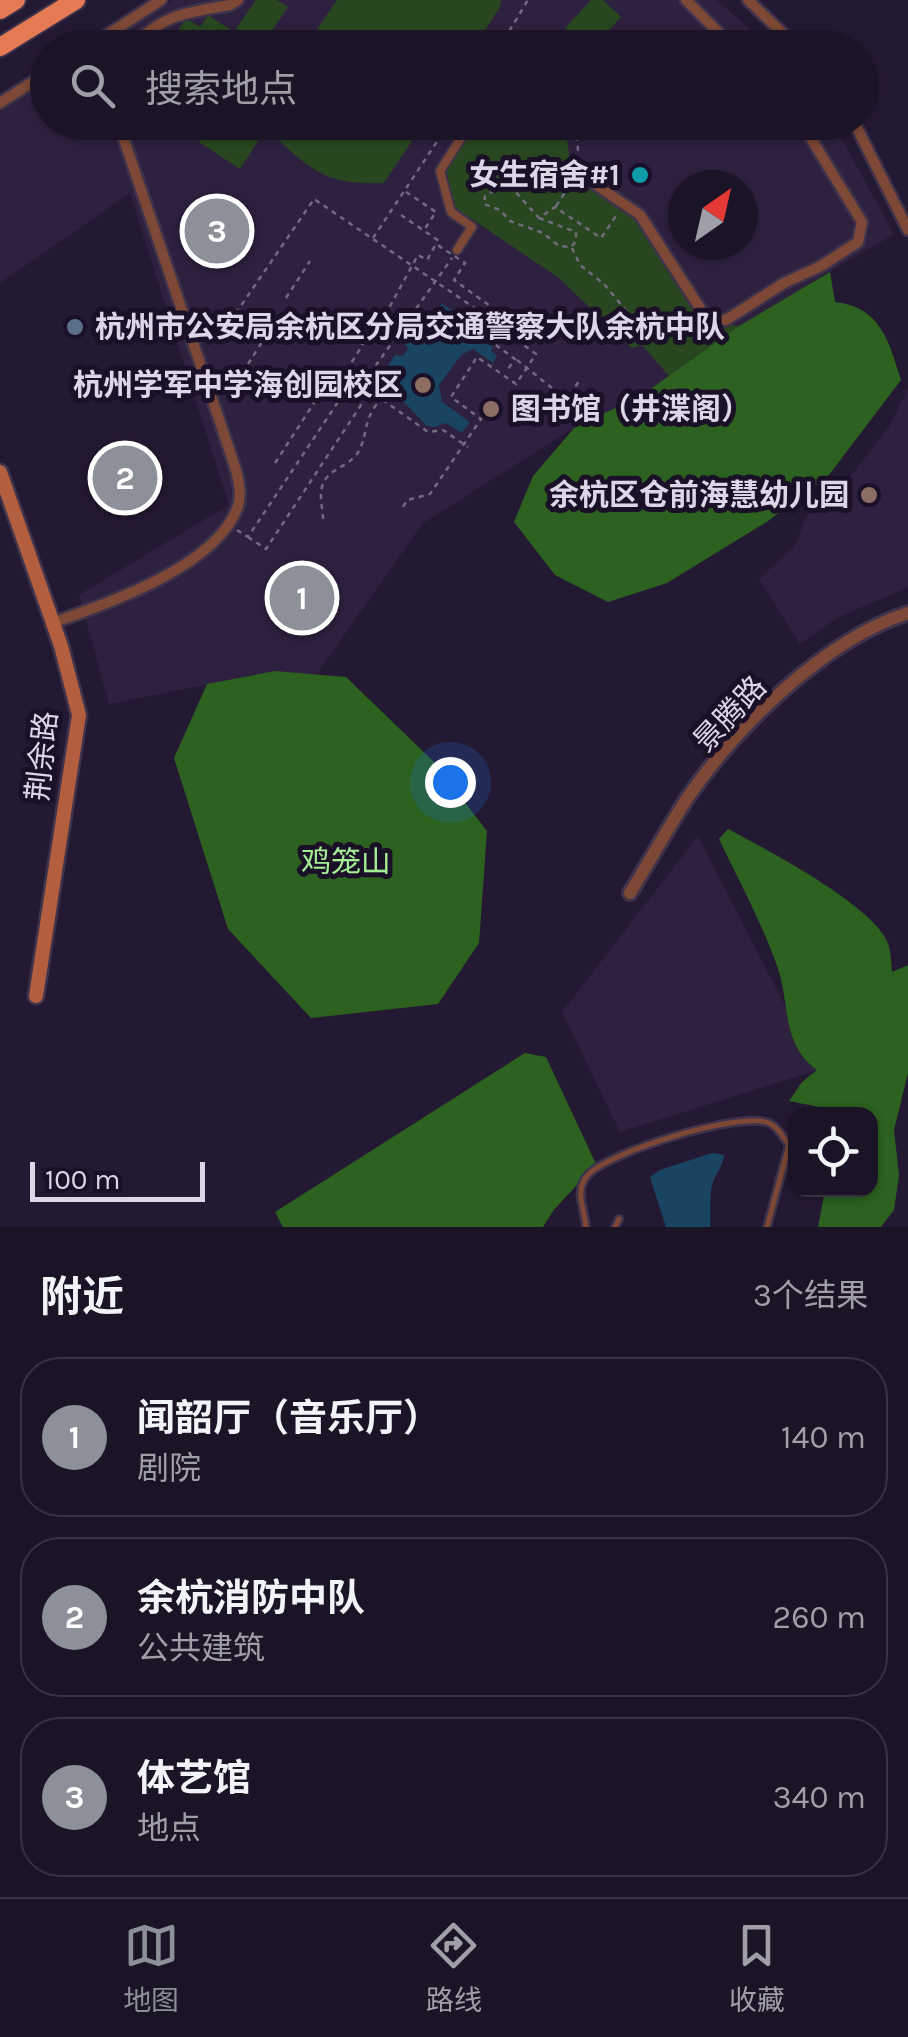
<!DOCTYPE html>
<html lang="zh">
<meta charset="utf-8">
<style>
body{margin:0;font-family:Karla,"Noto Sans SC",sans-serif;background:#241c2e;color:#f1f3f6}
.controls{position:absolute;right:30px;bottom:30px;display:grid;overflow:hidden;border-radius:20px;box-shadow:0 2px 8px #0004}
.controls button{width:90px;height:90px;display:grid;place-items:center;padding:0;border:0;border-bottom:2px solid #393243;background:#1b1326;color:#f1f3f6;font:50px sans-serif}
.compass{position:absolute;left:668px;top:170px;width:90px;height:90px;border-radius:50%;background:#1b1326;box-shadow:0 2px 8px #0004;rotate:34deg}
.scale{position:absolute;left:30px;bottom:25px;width:175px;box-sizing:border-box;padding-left:10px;border:5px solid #dcd6e7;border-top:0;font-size:28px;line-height:35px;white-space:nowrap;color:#dcd6e7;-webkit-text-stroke:8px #1a1028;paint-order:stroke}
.you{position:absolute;left:450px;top:782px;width:35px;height:35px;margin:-25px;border:8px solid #fff;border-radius:50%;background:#1a73e8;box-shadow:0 0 0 15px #1a73e833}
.badge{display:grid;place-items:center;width:65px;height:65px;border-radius:50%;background:#8c9099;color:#fff;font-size:32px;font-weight:700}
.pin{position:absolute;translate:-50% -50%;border:5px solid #fff;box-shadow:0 2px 10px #0006}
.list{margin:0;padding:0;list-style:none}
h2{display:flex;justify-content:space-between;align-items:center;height:130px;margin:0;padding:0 40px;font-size:42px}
h2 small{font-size:32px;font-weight:400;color:#a09ea7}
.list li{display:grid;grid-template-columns:65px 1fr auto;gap:30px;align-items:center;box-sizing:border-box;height:160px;margin:0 20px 20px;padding:0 20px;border:2px solid #393243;border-radius:40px}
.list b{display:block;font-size:38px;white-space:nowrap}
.list p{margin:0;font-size:32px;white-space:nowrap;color:#a09ea7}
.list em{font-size:32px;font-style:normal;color:#a09ea7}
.icon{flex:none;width:55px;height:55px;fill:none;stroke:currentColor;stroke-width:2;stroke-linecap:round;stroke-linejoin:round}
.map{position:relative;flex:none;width:908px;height:1227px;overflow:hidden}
.search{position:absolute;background:#1b1326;box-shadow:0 2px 8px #0004;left:30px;right:30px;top:30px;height:110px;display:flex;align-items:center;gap:25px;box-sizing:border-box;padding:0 35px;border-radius:55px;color:#a09ea7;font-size:38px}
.sheet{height:670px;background:#1b1326}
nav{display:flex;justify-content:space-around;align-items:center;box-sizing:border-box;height:140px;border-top:2px solid #393243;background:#1b1326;font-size:28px;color:#a09ea7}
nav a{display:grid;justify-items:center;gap:5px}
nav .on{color:#8c9099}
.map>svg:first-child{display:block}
</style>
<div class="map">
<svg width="908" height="1227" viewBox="0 0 908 1227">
<rect width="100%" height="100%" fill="#241932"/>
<path fill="#2e213f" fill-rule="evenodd" d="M173,0H717L770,47L98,48Z
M47,79L48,122L833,123L894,234L739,326L642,395L574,428L423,523L316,675L275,671L109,704L79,595L229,505L130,193L0,283V109ZM683,185H743V245H683Z
M908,388V587L837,618L800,644L759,579L797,543L805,518L855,471L890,425Z
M698,836L818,1070L620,1132L562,1012Z"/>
<path fill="#284720" d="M256,0H277L288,7L261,47L148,48L156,36L169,44L186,18L200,27L208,15L234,32Z
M337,0H501L500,7L474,47H305Z
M591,0H603L621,17L594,47H585L565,28Z
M179,123H249L264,132L240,169L199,142L201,137Z
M271,123V122L424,123L384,183C327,185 313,172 273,135Z
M474,123H516L529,129L535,123H545L567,140L572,171L637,217L705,321L739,326L669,376L642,345L632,348L559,278L454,207L444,169Z"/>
<path fill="#2c611f" d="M830,272L835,302C881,307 889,342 901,380L829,475L768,521L667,583L608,602L555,575L514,522L533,476L574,428L642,395L739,326Z
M275,671L346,677L433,761L487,831L479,943L438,1004L311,1018L228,929L174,758L207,684Z
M728,829C766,849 870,904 887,941C891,949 891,963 892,972L908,965V1073L894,1130L899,1175L894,1210L881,1227H818L825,1190H870V1114H854L789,1101L802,1082L817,1070C780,1043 791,1004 777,966C762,923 739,881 719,839Z
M525,1053L546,1057L596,1164L553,1211L543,1227H283L275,1212Z"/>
<path fill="#1a4562" d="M442,304L485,330L479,339L493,347L491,351L497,356L493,363L473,349L461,355L439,385L442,402L470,422L462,433L446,423L434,427L427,426L405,403L374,387L395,355L403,356L408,349L404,342Z
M712,1153L724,1155C723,1167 715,1174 712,1185C709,1199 711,1213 710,1227H666L650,1177L660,1170Z"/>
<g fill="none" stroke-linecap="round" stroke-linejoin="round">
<defs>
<path id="service" d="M586,1227C585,1210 574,1191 587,1176C607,1152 740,1111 769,1123C778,1127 783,1137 789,1145L767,1227
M615,1227L619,1219"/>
<path id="pedestrian" d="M523,122L530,126L532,122
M457,250L472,227L451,212L440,171L471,122"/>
<path id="minor" d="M686,0L734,48
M748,0L798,48
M87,48L161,0
M131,48C164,13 186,13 230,5L238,0
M0,103L48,72
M854,122L908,230
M589,180L640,215L707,319L726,320L784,283L821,266L858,242L862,222L801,122
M52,623C107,604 218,566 238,506C245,485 229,452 223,431L118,122"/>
<path id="tertiary" d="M630,893C649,862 667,830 686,800C735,728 824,640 908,613"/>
<path id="secondary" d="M0,472L61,646L79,715L36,996"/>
<path id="trunk" d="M0,10L16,0
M0,47L76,0"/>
</defs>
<use href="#service" stroke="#3e334b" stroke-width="10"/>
<use href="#pedestrian" stroke="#3e334b" stroke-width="12"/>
<use href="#minor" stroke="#3e334b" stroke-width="15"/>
<use href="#tertiary" stroke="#3e334b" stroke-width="18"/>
<use href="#secondary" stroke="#3e334b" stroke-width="19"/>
<use href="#trunk" stroke="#3e334b" stroke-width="22"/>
<path stroke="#736a7f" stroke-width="2.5" stroke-dasharray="5 5" stroke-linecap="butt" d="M499,48L528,0
M562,122L577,137L579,163L588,169
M406,192L436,212L424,230
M556,206L582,167
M401,215L439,241L436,244
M539,218L576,232V241L571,247L559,246L543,233L510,221L500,210L484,204L485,196L500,187L512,188L539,218L555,207L601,238L618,213
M373,238L450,122
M572,248L580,265L604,284L634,320
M286,298L310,261
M413,316L448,339L457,326L475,338L479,333L491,342
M197,323L236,313L314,199L504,328L493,343L515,359L506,372
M517,360L567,400L579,381
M248,364L266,336L261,332L269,321
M237,530L248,537L346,390L362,385L452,258
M248,537L266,549L363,402L362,385L428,432L443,430L468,447"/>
<use href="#service" stroke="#7d4836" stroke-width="5"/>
<use href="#pedestrian" stroke="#7d4836" stroke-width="8"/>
<use href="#minor" stroke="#7d4836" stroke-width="10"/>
<use href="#tertiary" stroke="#7d4836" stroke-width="12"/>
<use href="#secondary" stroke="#b25e3f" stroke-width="14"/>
<use href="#trunk" stroke="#e67a54" stroke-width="18"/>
<path stroke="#736a7f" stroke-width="2.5" stroke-dasharray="5 5" stroke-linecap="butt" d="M275,463L314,403L318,389L346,371L362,346L367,325L389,308L418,255L427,260L436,244L465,263L454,280L518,326L511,336L536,354L516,384L477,357L451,397L481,419L430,494L407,500L403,507
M323,519C323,510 319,496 322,487C327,467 351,468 360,449C367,433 364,422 376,405L337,377"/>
</g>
<circle fill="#0f9aa8" stroke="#1a1028" stroke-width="4" cx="640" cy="175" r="10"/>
<circle fill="#5c6f8a" stroke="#1a1028" stroke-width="4" cx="75" cy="327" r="10"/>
<g fill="#8d6e63" stroke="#1a1028" stroke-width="4">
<circle cx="423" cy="385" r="10"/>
<circle cx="491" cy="409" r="10"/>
<circle cx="869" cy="495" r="10"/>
</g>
<g text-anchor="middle" stroke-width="10" stroke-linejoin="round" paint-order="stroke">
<g font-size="30" font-weight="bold" fill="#dcd6e7" stroke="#1a1028" text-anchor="end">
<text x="620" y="185">女生宿舍#1</text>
<text x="95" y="337" text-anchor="start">杭州市公安局余杭区分局交通警察大队余杭中队</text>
<text x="403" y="395">杭州学军中学海创园校区</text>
<text x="511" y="419" text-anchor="start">图书馆（井渫阁）</text>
<text x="849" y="505">余杭区仓前海慧幼儿园</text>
</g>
<g font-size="30" fill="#dcd6e7" stroke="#1a1028">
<text transform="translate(730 714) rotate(-47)" y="10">景腾路</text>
<text transform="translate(42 756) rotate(-84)" y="10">荆余路</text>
</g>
<g font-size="30" fill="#a4ef93" stroke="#1a1028">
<text x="346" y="872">鸡笼山</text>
</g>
</g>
</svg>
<div class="controls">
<button><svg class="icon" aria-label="locate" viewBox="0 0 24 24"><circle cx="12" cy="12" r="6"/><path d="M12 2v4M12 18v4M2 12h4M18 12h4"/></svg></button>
</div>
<svg class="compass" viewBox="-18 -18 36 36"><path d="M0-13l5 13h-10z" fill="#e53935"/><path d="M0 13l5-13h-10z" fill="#a09ea7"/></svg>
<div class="scale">100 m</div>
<div class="you"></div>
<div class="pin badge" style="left:302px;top:598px">1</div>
<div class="pin badge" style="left:125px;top:478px">2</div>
<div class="pin badge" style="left:217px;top:231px">3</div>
<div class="search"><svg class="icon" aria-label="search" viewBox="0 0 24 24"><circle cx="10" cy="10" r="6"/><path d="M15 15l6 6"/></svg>搜索地点</div>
</div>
<section class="sheet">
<h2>附近<small>3个结果</small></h2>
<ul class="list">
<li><span class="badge">1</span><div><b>闻韶厅（音乐厅）</b><p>剧院</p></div><em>140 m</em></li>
<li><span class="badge">2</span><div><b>余杭消防中队</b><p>公共建筑</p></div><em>260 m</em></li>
<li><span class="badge">3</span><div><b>体艺馆</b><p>地点</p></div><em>340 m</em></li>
</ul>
</section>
<nav>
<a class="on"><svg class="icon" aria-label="map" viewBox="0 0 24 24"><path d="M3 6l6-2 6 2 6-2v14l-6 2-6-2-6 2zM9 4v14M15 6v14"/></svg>地图</a>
<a><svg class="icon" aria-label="directions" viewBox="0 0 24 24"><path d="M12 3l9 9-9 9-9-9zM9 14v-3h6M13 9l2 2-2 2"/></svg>路线</a>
<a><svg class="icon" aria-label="saved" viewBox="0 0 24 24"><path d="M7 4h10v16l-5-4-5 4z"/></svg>收藏</a>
</nav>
